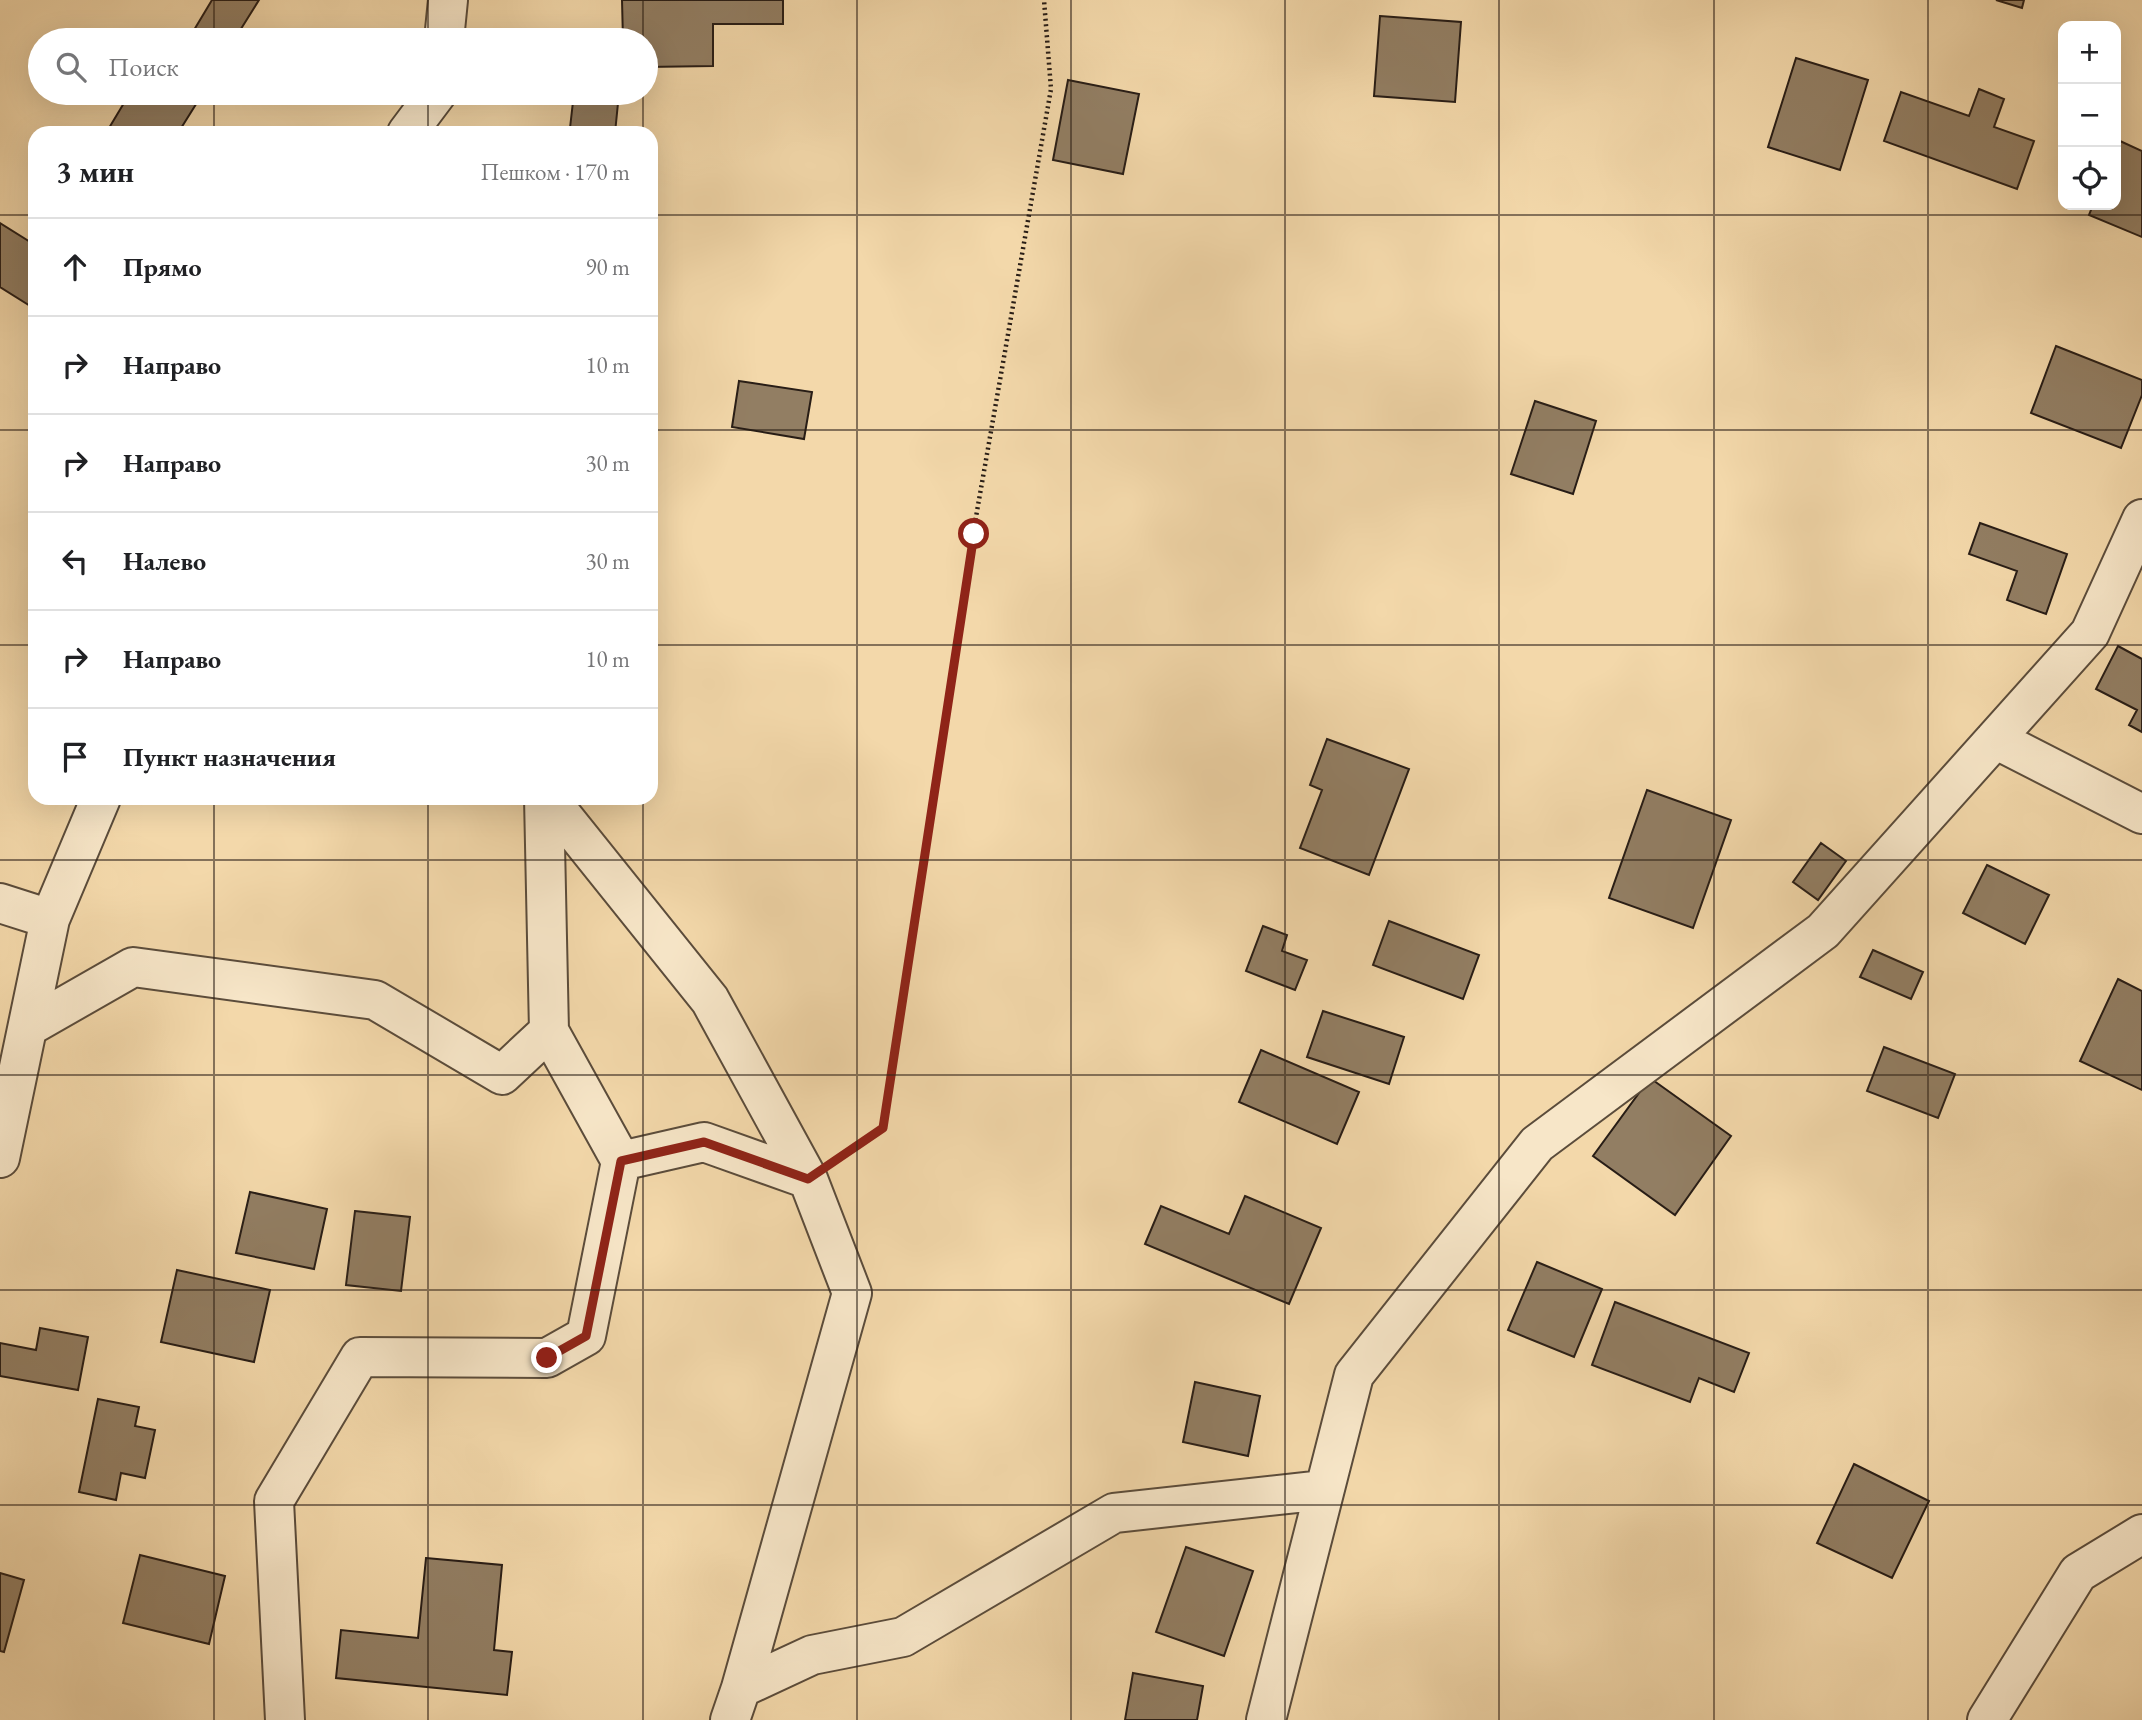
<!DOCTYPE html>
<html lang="ru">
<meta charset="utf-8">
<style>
body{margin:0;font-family:"EB Garamond",serif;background:#f6f6f6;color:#202124}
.controls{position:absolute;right:21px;top:21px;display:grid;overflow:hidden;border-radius:14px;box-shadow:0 7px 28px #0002}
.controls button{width:63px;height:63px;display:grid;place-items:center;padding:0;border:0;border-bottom:2px solid #e0e0e0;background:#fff;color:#202124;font:35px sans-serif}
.stop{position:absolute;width:21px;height:21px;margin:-16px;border:5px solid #8f2418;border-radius:50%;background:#fff}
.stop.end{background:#8f2418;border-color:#fff;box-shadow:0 2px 7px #0008}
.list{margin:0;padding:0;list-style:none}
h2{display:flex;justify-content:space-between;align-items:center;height:91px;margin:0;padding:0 28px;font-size:30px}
h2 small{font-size:23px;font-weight:400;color:#757577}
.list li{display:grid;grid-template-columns:46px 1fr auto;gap:21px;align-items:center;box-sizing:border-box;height:98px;padding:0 28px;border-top:2px solid #e0e0e0}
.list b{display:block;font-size:26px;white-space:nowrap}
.list em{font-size:23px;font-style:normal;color:#757577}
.icon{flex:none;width:38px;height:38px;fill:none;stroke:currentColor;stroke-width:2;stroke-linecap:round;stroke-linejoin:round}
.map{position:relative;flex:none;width:2142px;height:1720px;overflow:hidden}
.search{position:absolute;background:#fff;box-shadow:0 7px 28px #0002;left:28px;top:28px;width:630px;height:77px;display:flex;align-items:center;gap:18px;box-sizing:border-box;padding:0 24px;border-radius:38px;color:#757577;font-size:26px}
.panel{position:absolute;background:#fff;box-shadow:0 7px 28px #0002;left:28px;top:126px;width:630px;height:679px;border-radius:21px}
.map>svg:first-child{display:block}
</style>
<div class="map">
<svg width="2142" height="1720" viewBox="0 0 2142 1720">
<rect width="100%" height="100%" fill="#f3d8aa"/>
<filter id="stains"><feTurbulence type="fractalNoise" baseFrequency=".00286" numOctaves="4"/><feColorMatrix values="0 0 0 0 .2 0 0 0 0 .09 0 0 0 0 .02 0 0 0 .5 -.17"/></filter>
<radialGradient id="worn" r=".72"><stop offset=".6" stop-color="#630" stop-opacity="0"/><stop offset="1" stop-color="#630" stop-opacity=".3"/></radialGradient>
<path fill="#927e63" stroke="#281d16" stroke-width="2" d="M212,0H259L234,40H188Z
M622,0H783V24H713V66L646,67V40H623Z
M1996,0H2024L2022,8Z
M1380,16L1461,22L1455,102L1374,96Z
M1796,58L1868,80L1840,170L1768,147Z
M1068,80L1139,94L1123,174L1053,160Z
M1979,89L2004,99L1994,127L2034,141L2017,189L1884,141L1901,92L1969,116Z
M130,93H203L178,133H106Z
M574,93H619L615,133H592V130L570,128Z
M2120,141L2142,151V237L2089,215L2093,205H2116V151Z
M0,223L35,245V309L0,287Z
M2056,346L2142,380V395L2121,448L2031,413Z
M739,381L812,392L804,439L732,427Z
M1535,401L1596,421L1573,494L1511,474Z
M1980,523L2067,554L2046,614L2007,600L2017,571L1969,554Z
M2118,646L2142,659V732L2129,725L2137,710L2096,689Z
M1327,739L1409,769L1369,875L1300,848L1322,790L1310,785Z
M1647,790L1731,820L1693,928L1609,898Z
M1821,843L1846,861L1818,900L1793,882Z
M1987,865L2049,895L2025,944L1963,913Z
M1389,921L1479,955L1463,999L1373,965Z
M1263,926L1287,935L1282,951L1307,960L1295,990L1246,971Z
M1873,950L1923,972L1911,999L1860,977Z
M2118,979L2142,991V1090L2080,1061Z
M1323,1011L1404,1037L1389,1084L1307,1057Z
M1884,1047L1955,1074L1938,1118L1867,1091Z
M1261,1050L1359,1092L1337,1144L1239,1102Z
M1650,1078L1731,1136L1675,1215L1593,1156Z
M250,1192L327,1209L314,1269L236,1253Z
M1245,1196L1321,1228L1289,1304L1145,1244L1161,1206L1229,1234Z
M355,1211L410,1217L401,1291L346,1285Z
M1537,1262L1602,1289L1574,1357L1508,1330Z
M177,1270L270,1290L254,1362L161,1342Z
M1615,1302L1749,1353L1734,1392L1699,1378L1690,1402L1592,1365Z
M40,1328L88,1337L78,1390L0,1376V1343L36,1350Z
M1195,1382L1260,1396L1248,1456L1183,1442Z
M98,1399L139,1407L135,1426L155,1430L145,1478L121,1473L116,1500L79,1492Z
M1854,1464L1929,1501L1892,1578L1817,1543Z
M1186,1547L1253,1571L1224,1656L1156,1632Z
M140,1555L225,1576L209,1644L123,1623Z
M426,1558L502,1565L494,1650L512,1652L507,1695L336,1678L341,1630L418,1638Z
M0,1573L24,1580L4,1652L0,1651Z
M1133,1673L1203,1686L1197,1720H1125Z"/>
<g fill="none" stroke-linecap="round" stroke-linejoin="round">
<defs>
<path id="minor" d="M444,40L448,0
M407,133L437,93
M1995,739L2142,814
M548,798L710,1000L808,1179L852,1293L741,1688
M0,903L50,919
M28,1027L133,967L375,1000L502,1075L549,1031
M0,1158L50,919L101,798
M621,1161L704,1142L808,1179
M285,1720L274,1501L360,1357L547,1358L586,1336L621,1161L549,1031L544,798
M730,1720L741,1688L812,1655L903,1637L1114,1513L1324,1490
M1266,1720L1354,1375L1537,1144L1823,931L2090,633L2142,519
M1987,1720L2078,1573L2142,1534"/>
</defs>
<use href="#minor" stroke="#5b4c3b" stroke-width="42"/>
<path stroke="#281d16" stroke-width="4.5" stroke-dasharray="2 3.5" stroke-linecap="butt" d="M841,1156L883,1128L973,534L1051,89L1044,0"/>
<use href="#minor" stroke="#f7e6c8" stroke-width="38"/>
</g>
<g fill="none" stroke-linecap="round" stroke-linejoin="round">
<path stroke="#8f2418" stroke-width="9" d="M547,1358L586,1336L621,1161L704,1142L808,1179L883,1128L974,534"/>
</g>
<path fill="none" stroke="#281d16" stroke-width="2" stroke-opacity="0.55" d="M214,0V40M428,0V40M643,0V40M857,0V1720M1071,0V1720M1285,0V1720M1499,0V1720M1714,0V1720M1928,0V1720M214,93V133M428,93V133M643,93V133M0,215H35M651,215H2142M0,430H35M651,430H2142M0,645H35M651,645H2142M214,798V1720M428,798V1720M643,798V1720M0,860H2142M0,1075H2142M0,1290H2142M0,1505H2142"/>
<rect width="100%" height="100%" filter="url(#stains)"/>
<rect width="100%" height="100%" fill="url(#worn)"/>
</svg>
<div class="controls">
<button>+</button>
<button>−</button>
<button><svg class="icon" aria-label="locate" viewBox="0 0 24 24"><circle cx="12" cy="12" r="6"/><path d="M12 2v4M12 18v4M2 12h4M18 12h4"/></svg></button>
</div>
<div class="stop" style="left:974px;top:534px"></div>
<div class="stop end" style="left:547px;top:1358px"></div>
<div class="search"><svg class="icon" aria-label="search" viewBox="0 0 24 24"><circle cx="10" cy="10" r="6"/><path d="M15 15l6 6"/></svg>Поиск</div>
<section class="panel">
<h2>3 мин<small>Пешком · 170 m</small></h2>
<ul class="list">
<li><svg class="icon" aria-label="ahead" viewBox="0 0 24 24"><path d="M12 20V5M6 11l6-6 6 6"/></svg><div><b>Прямо</b></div><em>90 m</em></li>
<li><svg class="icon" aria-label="right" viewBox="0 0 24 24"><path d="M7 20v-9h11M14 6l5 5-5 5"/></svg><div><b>Направо</b></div><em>10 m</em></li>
<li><svg class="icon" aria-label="right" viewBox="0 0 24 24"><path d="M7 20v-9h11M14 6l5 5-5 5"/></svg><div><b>Направо</b></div><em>30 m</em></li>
<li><svg class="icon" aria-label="left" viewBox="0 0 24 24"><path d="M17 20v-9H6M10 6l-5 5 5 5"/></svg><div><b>Налево</b></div><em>30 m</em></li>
<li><svg class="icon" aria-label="right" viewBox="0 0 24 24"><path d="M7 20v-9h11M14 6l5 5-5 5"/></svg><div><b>Направо</b></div><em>10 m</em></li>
<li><svg class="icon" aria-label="arrive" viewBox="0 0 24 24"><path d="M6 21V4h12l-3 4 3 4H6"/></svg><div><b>Пункт назначения</b></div></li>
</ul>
</section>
</div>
